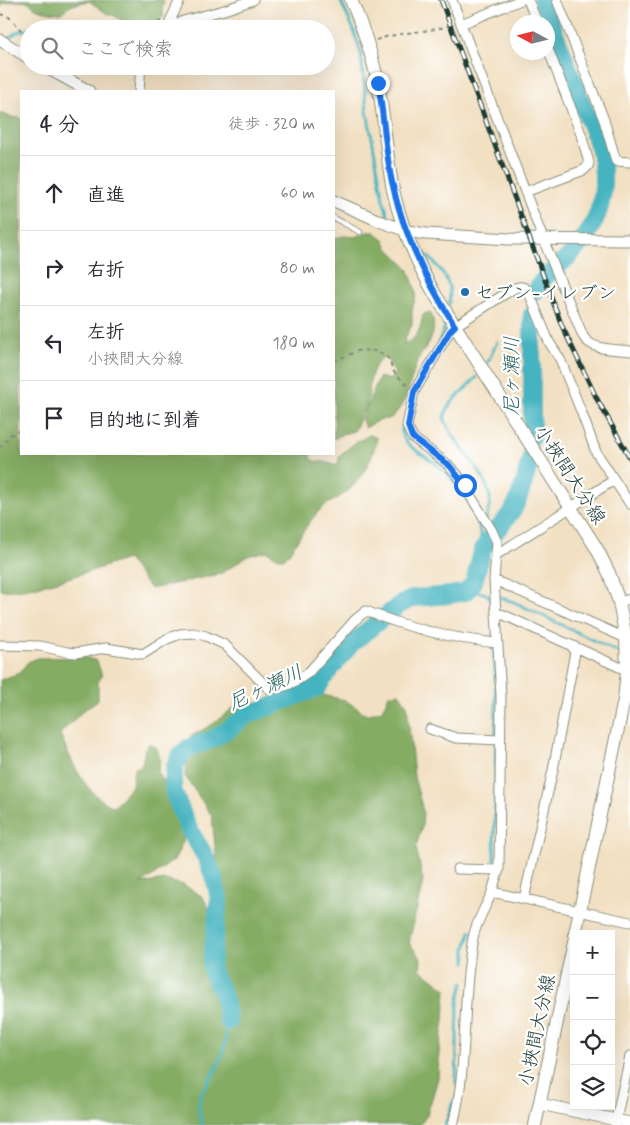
<!DOCTYPE html>
<html lang="ja">
<meta charset="utf-8">
<style>
body{margin:0;font-family:Mynerve,"Klee One",sans-serif;background:#f2f2f3;color:#2b2b33}
.controls{position:absolute;right:15px;bottom:15px;display:grid;overflow:hidden;border-radius:0px;box-shadow:0 5px 20px #0002}
.controls button{width:45px;height:45px;display:grid;place-items:center;padding:0;border:0;border-bottom:1px solid #e1e1e2;background:#fff;color:#2b2b33;font:25px sans-serif}
.compass{position:absolute;left:510px;top:15px;width:45px;height:45px;border-radius:50%;background:#fff;box-shadow:0 5px 20px #0002;rotate:277deg}
.stop{position:absolute;width:15px;height:15px;margin:-11px;border:4px solid #1a73e8;border-radius:50%;background:#fff}
.stop.end{background:#1a73e8;border-color:#fff;box-shadow:0 1px 5px #0008}
.list{margin:0;padding:0;list-style:none}
h2{display:flex;justify-content:space-between;align-items:center;height:65px;margin:0;padding:0 20px;font-size:21px}
h2 small{font-size:16px;font-weight:400;color:#7c7c81}
.list li{display:grid;grid-template-columns:32px 1fr auto;gap:15px;align-items:center;box-sizing:border-box;height:75px;padding:0 20px;border-top:1px solid #e1e1e2}
.list b{display:block;font-size:19px;white-space:nowrap}
.list p{margin:0;font-size:16px;white-space:nowrap;color:#7c7c81}
.list em{font-size:16px;font-style:normal;color:#7c7c81}
.icon{flex:none;width:28px;height:28px;fill:none;stroke:currentColor;stroke-width:2;stroke-linecap:round;stroke-linejoin:round}
.map{position:relative;flex:none;width:630px;height:1125px;overflow:hidden}
.search{position:absolute;background:#fff;box-shadow:0 5px 20px #0002;left:20px;top:20px;width:315px;height:55px;display:flex;align-items:center;gap:12px;box-sizing:border-box;padding:0 18px;border-radius:28px;color:#7c7c81;font-size:19px}
.panel{position:absolute;background:#fff;box-shadow:0 5px 20px #0002;left:20px;top:90px;width:315px;height:365px;border-radius:0px}
.map>svg:first-child{display:block}
</style>
<div class="map">
<svg width="630" height="1125" viewBox="0 0 630 1125">
<rect width="100%" height="100%" fill="#fff"/>
<filter id="ink" filterUnits="userSpaceOnUse"><feTurbulence type="fractalNoise" baseFrequency=".02" numOctaves="2"/><feDisplacementMap in="SourceGraphic" scale="10" xChannelSelector="R" yChannelSelector="G"/><feConvolveMatrix kernelMatrix="1 2 1 2 8 2 1 2 1" color-interpolation-filters="sRGB"/></filter>
<filter id="wash" filterUnits="userSpaceOnUse"><feTurbulence type="fractalNoise" baseFrequency=".0096" numOctaves="4" result="noise"/><feDisplacementMap in="SourceGraphic" scale="20" xChannelSelector="R" yChannelSelector="G"/><feGaussianBlur stdDeviation="1.12" result="paint"/><feColorMatrix in="noise" values="0 0 0 0 0 0 0 0 0 0 0 0 0 0 0 0 0 1.4 0 .05"/><feComposite in="paint" operator="in"/></filter>
<g filter="url(#wash)">
<rect width="100%" height="100%" fill="#f2e0c2"/>
<path fill="#84ac63" stroke="#52744c" d="M0,0H164L162,9L164,16L161,19L152,24V29H133L131,24H126L115,16L106,13L89,1C80,3 68,5 62,13C54,13 41,11 34,7C32,6 31,3 28,2C19,0 4,0 0,8Z
M0,112L10,117L21,118V454H313L310,456L314,461L325,462L337,466L340,455L356,442L370,435L377,438C373,461 358,486 338,498C333,502 326,503 322,508C307,522 298,542 285,558H278L267,551L248,556L220,574L150,589L128,559C103,566 21,597 0,589Z
M367,232H374L384,239L388,248L408,268L415,288L416,295L412,310V325L407,334L404,344C418,338 420,330 423,315L426,313H431C434,320 434,325 433,332C431,343 422,351 418,360C410,379 408,402 393,416C388,421 384,418 379,420C374,422 370,426 365,428L362,420C368,405 372,391 380,377L390,380L395,373L385,356C367,368 372,387 366,406C363,414 358,423 354,431L342,434L334,439V238L344,236L355,237Z
M84,657L97,661L102,676L98,682V700L85,709L60,734C72,762 84,794 114,807L132,786L134,769L142,765L145,749L150,743L157,748L160,759L158,772L173,799L184,825L183,842L174,860L141,884L164,880L184,885L203,897L212,916L215,900L217,865L212,816L185,776L190,737L213,724L244,699L279,708L316,670L326,665L327,675L323,695L345,700L367,715L382,710L389,695L399,693L407,705L414,777L423,811L422,826L416,847L423,881L409,943L421,958L420,969L446,989L444,1021L439,1052L438,1078L427,1115L420,1125H0V680L19,673L28,662L38,658Z"/>
<g fill="none" stroke-linecap="round" stroke-linejoin="round">
<path stroke="#45b4c0" stroke-width="3" d="M340,0L353,28L361,53L367,111L383,199L389,219
M4,41L17,32L29,29
M85,66L125,70L146,66
M420,249C437,265 454,279 449,303
M439,342L446,324
M487,364L497,342
M477,377L450,404L444,417C454,447 485,467 490,498C490,504 488,511 487,518
M402,429C399,444 425,455 435,463C452,477 468,498 476,519C480,527 481,536 482,545
M483,548L486,526
M466,592C476,592 489,590 492,602
M496,596L514,602L624,655
M493,634L496,698L494,870
M466,962V948L471,931
M456,1084L458,1003L463,983
M202,1125C193,1093 204,1093 217,1067C224,1053 226,1037 228,1021
M445,1125L454,1100"/>
<path stroke="#45b4c0" stroke-width="18" d="M536,291C541,278 554,270 564,261C600,227 610,195 599,147L542,0
M532,315V437
M228,1021L223,994L213,975L211,965L219,899L214,877L205,856L189,829L174,793L173,781L175,766L180,756L188,748L211,740L226,731L246,716L317,688L329,671L352,643L399,605L414,598L450,595L466,592L474,582L483,548L513,510L518,500L526,476L531,456"/>
</g>
</g>
<g filter="url(#ink)">
<g fill="none" stroke-linecap="round" stroke-linejoin="round">
<defs>
<path id="service" d="M334,218L360,232"/>
<path id="minor" d="M180,0L170,21L177,24L183,21L224,10L253,0
M452,0L545,244L583,336C591,351 616,349 630,351
M528,0L537,22
M557,0L604,120L616,161L630,162
M461,24L521,0
M139,91L141,66
M525,192L584,170L588,166L589,163L581,134L548,49
M496,555L614,480
M494,580L630,640
M619,602L630,599
M497,613L504,615L568,644L573,647L575,652L553,770L524,899
M0,645L40,646L67,652L75,653L106,648L143,654L167,639L180,634L193,633L206,636L225,645L268,688C281,690 298,681 308,673L355,620L366,611C408,628 454,639 498,643
M571,645L630,672
M430,729L456,738L500,740
M457,869L499,870
M492,892L630,922
M615,1124L630,1056
M453,1125C469,1063 461,1000 473,938C476,921 486,907 492,892C494,885 496,877 499,870L501,696L494,580L497,542L491,529L457,474L446,463L412,437L407,426L414,392L450,331L455,326L511,290C520,285 525,285 530,295L549,342L560,359L581,411L596,452L630,504"/>
<path id="tertiary" d="M0,40L29,58
M43,66L89,91
M334,201L382,222L407,231L426,234L510,239L630,240
M540,1104L630,1123"/>
<path id="secondary" d="M351,0C364,30 375,63 380,95C385,127 387,159 393,190C401,226 418,265 436,296L597,549L609,573L619,602L626,638L627,671L624,700L575,934
M535,1125L574,942"/>
</defs>
<use href="#service" stroke="#888e7b" stroke-width="6"/>
<use href="#minor" stroke="#888e7b" stroke-width="11"/>
<use href="#tertiary" stroke="#888e7b" stroke-width="13"/>
<use href="#secondary" stroke="#888e7b" stroke-width="14"/>
<path stroke="#888e7b" stroke-width="2" stroke-dasharray="4 4" stroke-linecap="butt" d="M0,14L9,17L29,39
M153,29L157,23L161,21
M376,40C401,31 427,33 452,25
M150,69L155,66
M334,361L360,350L376,351L388,358L394,372L407,385
M0,448L10,435L21,430"/>
<use href="#service" stroke="#fff" stroke-width="4.5"/>
<use href="#minor" stroke="#fff" stroke-width="9"/>
<use href="#tertiary" stroke="#fff" stroke-width="11"/>
<use href="#secondary" stroke="#fff" stroke-width="12"/>
<defs>
<path id="rail" d="M441,0L562,326L597,399L630,458"/>
</defs>
<use href="#rail" stroke="#1f3d34" stroke-width="5"/>
<use href="#rail" stroke="#fff" stroke-width="3" stroke-dasharray="9" stroke-linecap="butt"/>
</g>
</g>
<g fill="none" stroke-linecap="round" stroke-linejoin="round" filter="url(#ink)">
<path stroke="#1a73e8" stroke-width="6" d="M378,83C384,116 385,150 392,182C403,234 427,282 455,326L450,331L414,392L408,426L412,437L450,466L465,485"/>
</g>
<circle fill="#1f6fb2" stroke="#fff" stroke-width="2" cx="465" cy="292" r="5"/>
<g text-anchor="middle" stroke-width="4.5" stroke-linejoin="round" paint-order="stroke">
<g font-size="19" fill="#1f3d34" stroke="#fff" text-anchor="start">
<text x="475" y="299">セブン-イレブン</text>
</g>
<g font-size="19" fill="#1f3d34" stroke="#fff">
<text transform="translate(571 474) rotate(57)" y="7">小挾間大分線</text>
<text transform="translate(536 1030) rotate(-78)" y="7">小挾間大分線</text>
</g>
<g font-size="20" font-style="italic" fill="#2a615e" stroke="#fff">
<text transform="translate(511 376) rotate(-90)" y="7">尼ヶ瀬川</text>
<text transform="translate(265 687) rotate(-25)" y="7">尼ヶ瀬川</text>
</g>
</g>
</svg>
<div class="controls">
<button>+</button>
<button>−</button>
<button><svg class="icon" aria-label="locate" viewBox="0 0 24 24"><circle cx="12" cy="12" r="6"/><path d="M12 2v4M12 18v4M2 12h4M18 12h4"/></svg></button>
<button><svg class="icon" aria-label="layers" viewBox="0 0 24 24"><path d="M12 4l9 5-9 5-9-5zM3 14l9 5 9-5"/></svg></button>
</div>
<svg class="compass" viewBox="-18 -18 36 36"><path d="M0-13l5 13h-10z" fill="#e53935"/><path d="M0 13l5-13h-10z" fill="#7c7c81"/></svg>
<div class="stop" style="left:465px;top:485px"></div>
<div class="stop end" style="left:378px;top:83px"></div>
<div class="search"><svg class="icon" aria-label="search" viewBox="0 0 24 24"><circle cx="10" cy="10" r="6"/><path d="M15 15l6 6"/></svg>ここで検索</div>
<section class="panel">
<h2>4 分<small>徒歩 · 320 m</small></h2>
<ul class="list">
<li><svg class="icon" aria-label="ahead" viewBox="0 0 24 24"><path d="M12 20V5M6 11l6-6 6 6"/></svg><div><b>直進</b></div><em>60 m</em></li>
<li><svg class="icon" aria-label="right" viewBox="0 0 24 24"><path d="M7 20v-9h11M14 6l5 5-5 5"/></svg><div><b>右折</b></div><em>80 m</em></li>
<li><svg class="icon" aria-label="left" viewBox="0 0 24 24"><path d="M17 20v-9H6M10 6l-5 5 5 5"/></svg><div><b>左折</b><p>小挾間大分線</p></div><em>180 m</em></li>
<li><svg class="icon" aria-label="arrive" viewBox="0 0 24 24"><path d="M6 21V4h12l-3 4 3 4H6"/></svg><div><b>目的地に到着</b></div></li>
</ul>
</section>
</div>
